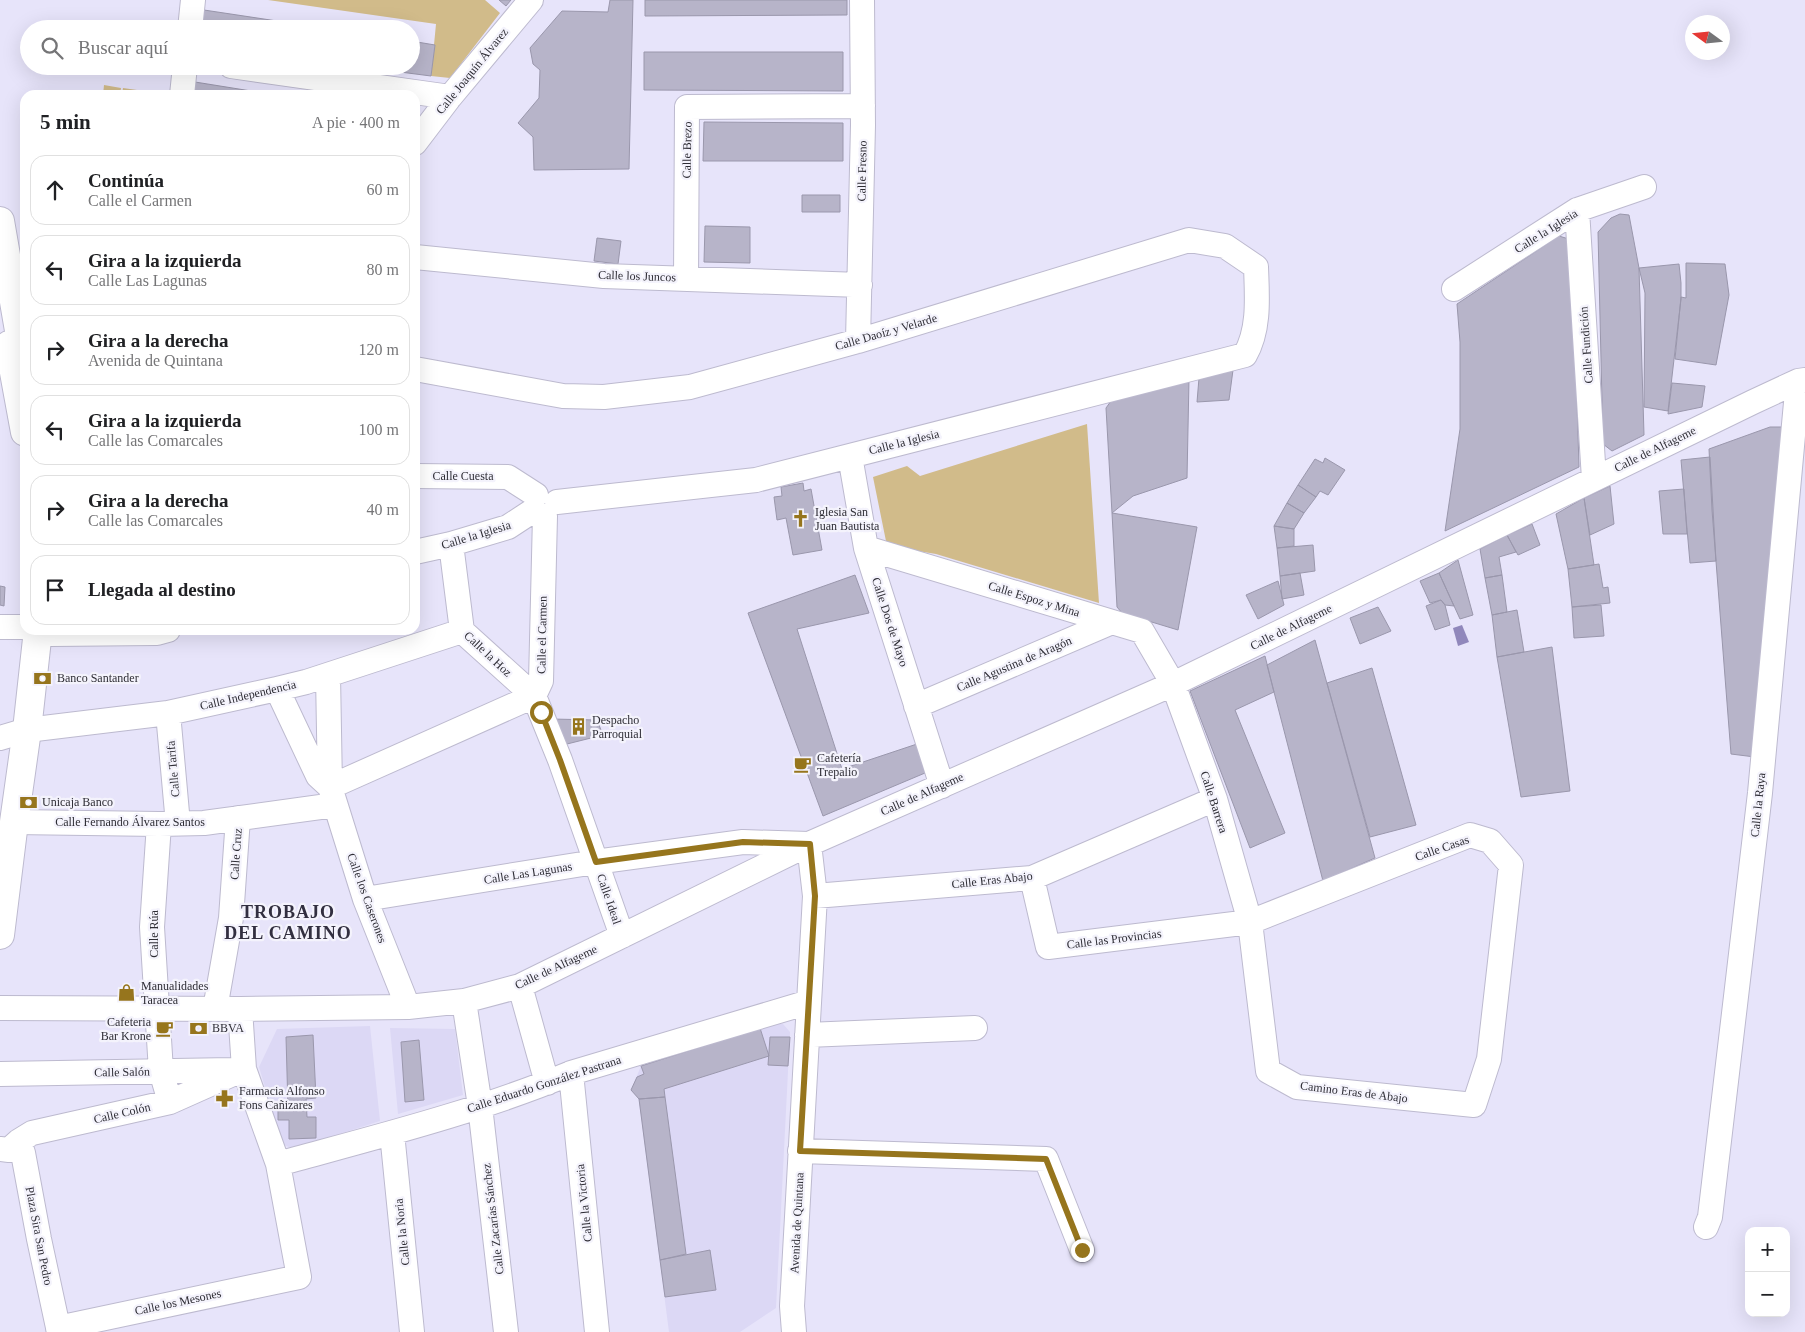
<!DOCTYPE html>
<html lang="es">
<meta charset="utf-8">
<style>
body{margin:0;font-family:"Times New Roman",serif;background:#f6f6f6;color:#202124}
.controls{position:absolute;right:15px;bottom:15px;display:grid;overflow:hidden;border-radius:10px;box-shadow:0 5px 20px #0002}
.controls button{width:45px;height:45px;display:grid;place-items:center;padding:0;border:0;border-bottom:1px solid #e0e0e0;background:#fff;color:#202124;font:25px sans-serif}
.compass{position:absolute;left:1685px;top:15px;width:45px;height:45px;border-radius:50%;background:#fff;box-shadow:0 5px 20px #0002;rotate:285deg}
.stop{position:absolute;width:15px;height:15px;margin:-11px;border:4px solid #96751d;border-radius:50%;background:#fff}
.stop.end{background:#96751d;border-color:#fff;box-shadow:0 1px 5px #0008}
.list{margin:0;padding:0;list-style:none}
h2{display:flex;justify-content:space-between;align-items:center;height:65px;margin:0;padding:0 20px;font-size:21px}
h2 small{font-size:16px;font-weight:400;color:#757577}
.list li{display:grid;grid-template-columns:32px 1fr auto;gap:15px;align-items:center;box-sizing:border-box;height:70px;margin:0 10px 10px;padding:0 10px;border:1px solid #e0e0e0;border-radius:15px}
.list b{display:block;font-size:19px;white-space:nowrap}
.list p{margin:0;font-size:16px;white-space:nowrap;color:#757577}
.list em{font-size:16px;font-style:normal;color:#757577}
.icon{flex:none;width:28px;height:28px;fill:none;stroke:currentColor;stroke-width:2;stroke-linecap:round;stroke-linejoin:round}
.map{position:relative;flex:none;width:1805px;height:1332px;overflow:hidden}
.search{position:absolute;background:#fff;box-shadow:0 5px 20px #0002;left:20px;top:20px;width:400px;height:55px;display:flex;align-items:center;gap:12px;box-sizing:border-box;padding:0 18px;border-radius:28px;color:#757577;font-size:19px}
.panel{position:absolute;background:#fff;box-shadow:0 5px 20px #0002;left:20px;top:90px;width:400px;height:545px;border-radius:15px}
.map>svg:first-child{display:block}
</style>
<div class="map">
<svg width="1805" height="1332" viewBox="0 0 1805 1332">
<rect width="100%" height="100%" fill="#e7e4fa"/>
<path fill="#dcd8f5" d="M773,1024H783L790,1032L776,1308L740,1332H669L638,1095L631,1090L641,1066Z
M370,1026L380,1121L293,1149L282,1144L259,1067L277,1029Z
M390,1028L455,1029L463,1095L398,1114Z"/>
<path fill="#d1bb8a" d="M268,0H485L500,13L450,78L431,76L436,24Z
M104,85L121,88L120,95H103Z
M123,88L165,94V95H122Z
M1087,424L1099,603L936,554C920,551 903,550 887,546L873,477L907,466L920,476Z"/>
<path fill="#9087bb" d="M1462,625L1469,642L1458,646L1453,628Z"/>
<path fill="#b7b4c9" stroke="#9a97ac" d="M499,0H511L506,6Z
M610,0H633L629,169L534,170L533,137L518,123L539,98L540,70L533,64L530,48L562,11L608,12Z
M645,0H847V15L645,16Z
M204,10L330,29H201Z
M411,41L435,45L431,76L354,66H411Z
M644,52H843V91L644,90Z
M195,82L276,95H193Z
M704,122L843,123V161H703Z
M802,195H840V212H802Z
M1620,214L1629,215L1639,268L1644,435L1612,451L1603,444L1598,232L1611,218Z
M705,226L750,227V263L704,262Z
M1559,236L1572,240L1579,467L1445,531L1460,429V342L1457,304Z
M597,238L621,241L618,264L594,261Z
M1686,263L1725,264L1729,295L1716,365L1675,359L1681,297L1686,298Z
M1679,264L1681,283V299L1668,411L1644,407L1645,293L1639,268Z
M1233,370L1229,400L1197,402L1199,378Z
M1189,379L1187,478L1133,496L1112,513L1106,408L1111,401Z
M1672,383L1705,386L1702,407L1668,414Z
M1770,427H1786L1755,757L1731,754L1712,510L1709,449Z
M1710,457L1716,561L1690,563L1681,460Z
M1325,458L1345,470L1328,495L1320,491L1316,497L1298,485L1315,459L1323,463Z
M803,483L804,491L811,489L822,550L793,555L786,518L777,520L774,497L782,496L781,487Z
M1298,485L1316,497L1304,513L1287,503Z
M1610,486L1614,524L1590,535L1584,498Z
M1684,489L1687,534H1663L1659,491Z
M1584,498L1594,565L1568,569L1556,514Z
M1287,503L1304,513L1294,529L1274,526Z
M1112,513L1197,527L1178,630L1122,613L1117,607Z
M1532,524L1540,545L1518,555L1507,535Z
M1274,526L1294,529V546L1277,548Z
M1507,535L1516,552L1499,557L1502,575L1485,578L1480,549Z
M1313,545L1315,571L1280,576L1277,548Z
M1458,560L1473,615L1460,619L1439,573Z
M1599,564L1603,588L1608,587L1610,603L1572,607L1568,569Z
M1300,573L1304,595L1282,599L1280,576Z
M1439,573L1454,606L1445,605L1441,600L1430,603L1420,581Z
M855,575L869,613L797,629L842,769L917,744L925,773L823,816L748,613Z
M1502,575L1507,612L1492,615L1485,578Z
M1278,581L1284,605L1258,619L1246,595Z
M0,586L5,587L4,606L0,605Z
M1441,600L1445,605L1450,625L1435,630L1426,606Z
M1601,605L1604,636L1574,638L1572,607Z
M1378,607L1391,631L1360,644L1350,618Z
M1517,610L1524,652L1497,657L1492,615Z
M1315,640L1375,858L1323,881L1267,665Z
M1552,647L1570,791L1521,797L1497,657Z
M1265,656L1274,692L1235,710L1285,833L1250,848L1190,691Z
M1372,668L1416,825L1370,837L1327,683Z
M551,719L597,720L603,735L563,745Z
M760,1028L769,1056L664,1089L665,1097L639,1099L631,1090L637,1077L644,1074L641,1066Z
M313,1035L316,1098L306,1099L307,1117H316V1138L289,1139V1120H278V1107L288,1108L286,1037Z
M770,1037H790L788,1066L768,1065Z
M419,1040L424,1100L405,1102L401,1042Z
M665,1097L686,1254L660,1260L639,1099Z
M710,1250L716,1290L665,1297L660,1260Z"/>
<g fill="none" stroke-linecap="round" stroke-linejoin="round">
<defs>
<path id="minor" d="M190,29L193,0
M231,66L450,97
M182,95L185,66
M415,143L450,97L531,0
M1577,210L1594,479
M415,257L604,276L860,285
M686,279L687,107L863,106
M1454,289L1577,210L1644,187
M858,341L863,125L862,0
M415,369L563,396L604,397L690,387L858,341L1189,240L1225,246L1256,267C1257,296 1260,329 1245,355L756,480L557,502
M850,456L866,548L942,786
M415,476L508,477L536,495
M545,516L541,681L534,696L560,760L622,936
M866,548L1142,631L1173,684L1215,799L1250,922L1268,1071L1297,1087L1474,1105L1489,1059L1511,865L1490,841L1470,835L1250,922L1048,947L1032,878
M415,552L451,544L508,527L534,510
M0,627H25
M32,630L38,633L50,634L157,633L168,630
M328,675L330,787L365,899L408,1007
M277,689L318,776L330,787
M916,706L1112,622
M168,713L178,824
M0,738L27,730L168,713L277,689L306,682L462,631
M330,787L534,696L462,631L451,544
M14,822L159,824L204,823L335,805
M159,824L152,927L161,1071L170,1102
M815,896L1032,878L1215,799
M365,899L595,862L743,842L809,844L815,896L792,1306L794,1332
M520,986L547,1083
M464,1001L480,1106L506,1332
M0,1008L240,1009L408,1007L464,1001L520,986L809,844L1173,684L1753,402L1798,381L1805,380
M215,1009L231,918L238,818
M807,1035L975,1028
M571,1073L597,1332
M0,1074L232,1070
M392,1133L412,1332
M19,1141L23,1153L39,1239L59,1332
M0,1149L9,1150L19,1141L32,1133L170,1102L244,1069
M800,1151L1046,1159L1082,1250
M278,1164C376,1137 477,1112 571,1073L809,1002
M1706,1227L1710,1217L1760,793L1798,381
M58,1328L299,1277L278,1164L244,1069L240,1009"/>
<path id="major" d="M0,221L25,365
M9,345L25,432
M0,935L14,822L27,730L38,630"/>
</defs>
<use href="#minor" stroke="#bdbacf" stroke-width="26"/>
<use href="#major" stroke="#bdbacf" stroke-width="30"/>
<use href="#minor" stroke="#fff" stroke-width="24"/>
<use href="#major" stroke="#fff" stroke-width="28"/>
</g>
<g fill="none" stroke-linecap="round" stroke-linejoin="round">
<path stroke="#96751d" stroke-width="6" d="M541,712L560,760L596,862L743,842L810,844L815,896L800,1151L1046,1159L1082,1250"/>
</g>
<defs>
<symbol id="church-bare" viewBox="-9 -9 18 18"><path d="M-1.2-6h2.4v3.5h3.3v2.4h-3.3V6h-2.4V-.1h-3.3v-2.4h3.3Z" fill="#96751d" stroke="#f4f3fc" stroke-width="2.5" paint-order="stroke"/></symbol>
<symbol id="bank-bare" viewBox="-9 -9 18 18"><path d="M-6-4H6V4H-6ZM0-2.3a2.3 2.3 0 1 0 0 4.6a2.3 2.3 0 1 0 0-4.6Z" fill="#96751d" stroke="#f4f3fc" stroke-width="2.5" paint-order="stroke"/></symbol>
<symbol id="building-bare" viewBox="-9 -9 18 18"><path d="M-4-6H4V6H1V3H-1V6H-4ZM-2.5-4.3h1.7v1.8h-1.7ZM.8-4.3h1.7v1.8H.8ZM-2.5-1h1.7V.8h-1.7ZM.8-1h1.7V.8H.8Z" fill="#96751d" stroke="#f4f3fc" stroke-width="2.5" paint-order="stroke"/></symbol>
<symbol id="cafe-bare" viewBox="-9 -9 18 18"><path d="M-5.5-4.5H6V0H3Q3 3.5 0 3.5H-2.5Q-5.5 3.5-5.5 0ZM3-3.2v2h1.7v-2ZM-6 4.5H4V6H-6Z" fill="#96751d" stroke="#f4f3fc" stroke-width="2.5" paint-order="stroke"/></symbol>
<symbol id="shop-bare" viewBox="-9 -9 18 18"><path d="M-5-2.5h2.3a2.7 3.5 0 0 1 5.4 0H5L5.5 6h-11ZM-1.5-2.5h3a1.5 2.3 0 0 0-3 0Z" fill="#96751d" stroke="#f4f3fc" stroke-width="2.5" paint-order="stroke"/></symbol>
<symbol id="pharmacy-bare" viewBox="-9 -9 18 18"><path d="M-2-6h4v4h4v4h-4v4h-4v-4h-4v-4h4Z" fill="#96751d" stroke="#f4f3fc" stroke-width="2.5" paint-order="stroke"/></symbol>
</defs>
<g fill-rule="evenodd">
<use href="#church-bare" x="788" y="506" width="25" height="25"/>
<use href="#bank-bare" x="30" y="666" width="25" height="25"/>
<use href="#building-bare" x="566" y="714" width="25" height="25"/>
<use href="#cafe-bare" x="790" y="752" width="25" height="25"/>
<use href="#bank-bare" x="16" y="790" width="25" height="25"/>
<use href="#shop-bare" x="114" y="980" width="25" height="25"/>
<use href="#bank-bare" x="186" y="1016" width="25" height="25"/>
<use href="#cafe-bare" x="152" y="1016" width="25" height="25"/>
<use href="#pharmacy-bare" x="212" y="1086" width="25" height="25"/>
</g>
<g text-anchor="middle" stroke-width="4.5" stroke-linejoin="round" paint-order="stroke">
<g font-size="12" fill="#2e2d35" stroke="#f4f3fc">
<text transform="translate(472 71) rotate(-51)" y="4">Calle Joaquín Álvarez</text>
<text transform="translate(687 150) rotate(-89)" y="4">Calle Brezo</text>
<text transform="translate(862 171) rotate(-89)" y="4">Calle Fresno</text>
<text transform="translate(1546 231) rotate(-32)" y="4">Calle la Iglesia</text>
<text transform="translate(637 276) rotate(2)" y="4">Calle los Juncos</text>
<text transform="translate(886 332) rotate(-16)" y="4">Calle Daoíz y Velarde</text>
<text transform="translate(1586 345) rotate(-94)" y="4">Calle Fundición</text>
<text transform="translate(904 442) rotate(-14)" y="4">Calle la Iglesia</text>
<text transform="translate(1655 449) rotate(-26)" y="4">Calle de Alfageme</text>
<text x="463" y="480">Calle Cuesta</text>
<text transform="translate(476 535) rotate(-17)" y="4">Calle la Iglesia</text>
<text transform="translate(1034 599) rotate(17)" y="4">Calle Espoz y Mina</text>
<text transform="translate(890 622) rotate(72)" y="4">Calle Dos de Mayo</text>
<text transform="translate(1291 627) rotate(-26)" y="4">Calle de Alfageme</text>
<text transform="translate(542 635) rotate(-89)" y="4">Calle el Carmen</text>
<text transform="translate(488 654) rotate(43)" y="4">Calle la Hoz</text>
<text transform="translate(1014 664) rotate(-23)" y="4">Calle Agustina de Aragón</text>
<text transform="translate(248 695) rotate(-13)" y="4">Calle Independencia</text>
<text transform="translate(173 769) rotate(-95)" y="4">Calle Tarifa</text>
<text transform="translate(922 794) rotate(-24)" y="4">Calle de Alfageme</text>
<text transform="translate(1214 802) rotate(72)" y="4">Calle Barrera</text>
<text transform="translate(1758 805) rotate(-84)" y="4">Calle la Raya</text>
<text x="130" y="826">Calle Fernando Álvarez Santos</text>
<text transform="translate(1442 848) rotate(-19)" y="4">Calle Casas</text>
<text transform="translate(236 854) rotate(-86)" y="4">Calle Cruz</text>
<text transform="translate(528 873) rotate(-9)" y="4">Calle Las Lagunas</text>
<text transform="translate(992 880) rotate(-6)" y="4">Calle Eras Abajo</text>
<text transform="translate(367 898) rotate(70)" y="4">Calle los Caserones</text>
<text transform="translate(609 899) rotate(71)" y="4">Calle Ideal</text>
<text transform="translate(154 934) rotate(-90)" y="4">Calle Rúa</text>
<text transform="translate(1114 939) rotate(-7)" y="4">Calle las Provincias</text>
<text transform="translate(556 967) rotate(-25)" y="4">Calle de Alfageme</text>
<text transform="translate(122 1072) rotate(-1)" y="4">Calle Salón</text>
<text transform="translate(544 1084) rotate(-18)" y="4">Calle Eduardo González Pastrana</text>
<text transform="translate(1354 1092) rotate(7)" y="4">Camino Eras de Abajo</text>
<text transform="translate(122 1113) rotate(-13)" y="4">Calle Colón</text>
<text transform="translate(584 1203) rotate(-96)" y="4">Calle la Victoria</text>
<text transform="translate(493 1219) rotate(-97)" y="4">Calle Zacarías Sánchez</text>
<text transform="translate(797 1223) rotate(-87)" y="4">Avenida de Quintana</text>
<text transform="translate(402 1232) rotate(-96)" y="4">Calle la Noria</text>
<text transform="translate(39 1236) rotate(79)" y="4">Plaza Sira San Pedro</text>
<text transform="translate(178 1302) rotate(-12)" y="4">Calle los Mesones</text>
</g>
<g font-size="12" fill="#2e2d35" stroke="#f4f3fc" text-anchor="start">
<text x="815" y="516">Iglesia San<tspan x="815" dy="14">Juan Bautista</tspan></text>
<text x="57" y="682">Banco Santander</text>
<text x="592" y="724">Despacho<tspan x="592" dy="14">Parroquial</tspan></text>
<text x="817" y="762">Cafetería<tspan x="817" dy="14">Trepalio</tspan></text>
<text x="42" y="806">Unicaja Banco</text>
<text x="141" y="990">Manualidades<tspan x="141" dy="14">Taracea</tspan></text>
<text x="151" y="1026" text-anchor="end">Cafeteria<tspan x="151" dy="14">Bar Krone</tspan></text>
<text x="212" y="1032">BBVA</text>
<text x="239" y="1095">Farmacia Alfonso<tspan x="239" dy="14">Fons Cañizares</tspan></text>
</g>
<g font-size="18" font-weight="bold" letter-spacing="1" fill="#322f40" stroke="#f4f3fc">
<text x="288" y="918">TROBAJO<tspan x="288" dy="21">DEL CAMINO</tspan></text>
</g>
</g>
</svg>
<div class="controls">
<button>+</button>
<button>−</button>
</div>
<svg class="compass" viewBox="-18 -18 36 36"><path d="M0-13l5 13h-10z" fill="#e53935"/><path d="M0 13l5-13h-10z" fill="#757577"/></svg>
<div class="stop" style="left:541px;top:712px"></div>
<div class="stop end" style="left:1082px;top:1250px"></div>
<div class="search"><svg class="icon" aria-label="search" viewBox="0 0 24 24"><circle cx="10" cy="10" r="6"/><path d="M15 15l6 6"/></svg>Buscar aquí</div>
<section class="panel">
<h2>5 min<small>A pie · 400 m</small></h2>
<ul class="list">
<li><svg class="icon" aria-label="ahead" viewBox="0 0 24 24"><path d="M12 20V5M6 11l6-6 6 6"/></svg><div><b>Continúa</b><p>Calle el Carmen</p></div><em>60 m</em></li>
<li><svg class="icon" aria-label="left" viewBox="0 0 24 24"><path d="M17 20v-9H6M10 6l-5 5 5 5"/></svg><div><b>Gira a la izquierda</b><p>Calle Las Lagunas</p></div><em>80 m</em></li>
<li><svg class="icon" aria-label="right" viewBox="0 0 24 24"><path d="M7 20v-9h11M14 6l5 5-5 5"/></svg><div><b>Gira a la derecha</b><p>Avenida de Quintana</p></div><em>120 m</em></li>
<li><svg class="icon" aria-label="left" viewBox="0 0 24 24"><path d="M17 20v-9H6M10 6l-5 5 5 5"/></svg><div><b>Gira a la izquierda</b><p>Calle las Comarcales</p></div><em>100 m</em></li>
<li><svg class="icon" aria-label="right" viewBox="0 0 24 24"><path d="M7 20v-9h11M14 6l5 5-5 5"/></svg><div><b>Gira a la derecha</b><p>Calle las Comarcales</p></div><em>40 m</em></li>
<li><svg class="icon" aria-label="arrive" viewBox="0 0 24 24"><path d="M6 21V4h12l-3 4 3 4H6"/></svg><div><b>Llegada al destino</b></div></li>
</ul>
</section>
</div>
